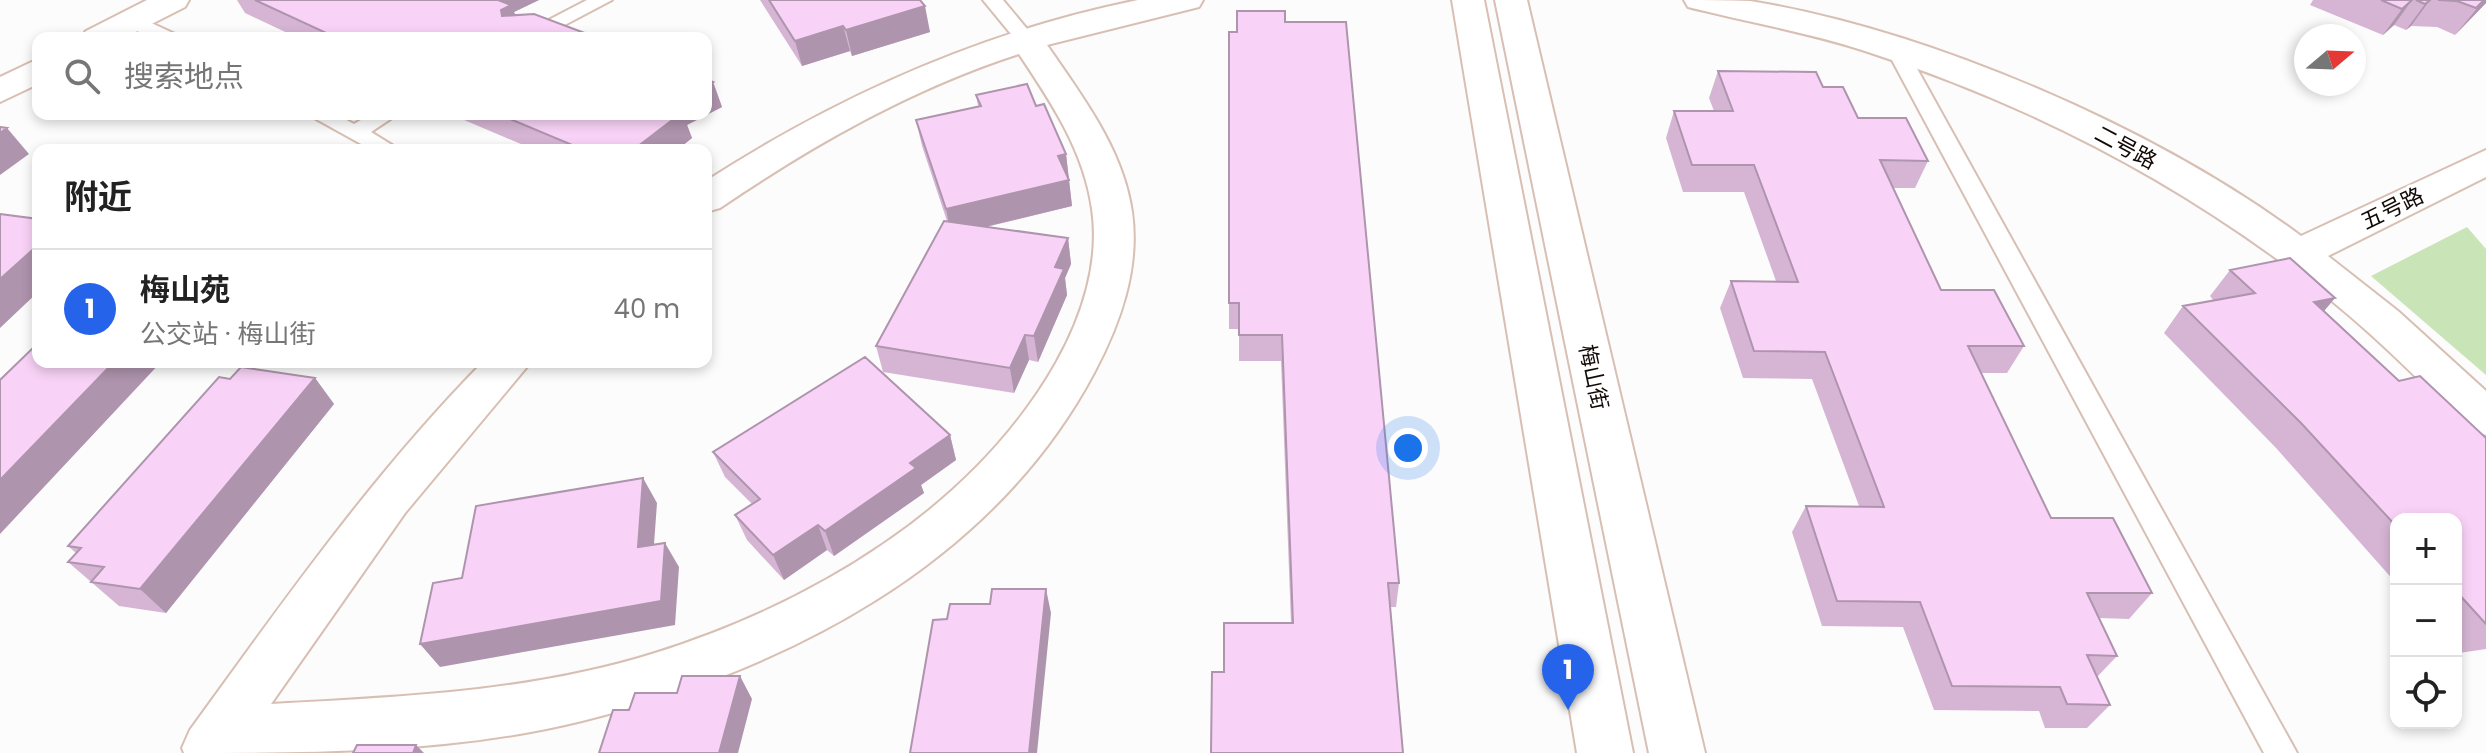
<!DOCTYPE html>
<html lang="zh">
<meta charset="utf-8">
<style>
body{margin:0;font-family:Poppins,"Noto Sans SC",sans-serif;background:#f2f2f2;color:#222}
.controls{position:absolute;right:24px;bottom:24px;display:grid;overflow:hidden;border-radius:16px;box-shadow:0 4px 12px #0003}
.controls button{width:72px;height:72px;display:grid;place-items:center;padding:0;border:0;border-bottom:2px solid #e0e0e0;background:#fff;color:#222;font:40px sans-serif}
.compass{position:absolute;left:2294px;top:24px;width:72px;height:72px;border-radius:50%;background:#fff;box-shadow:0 4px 12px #0003;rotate:71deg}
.you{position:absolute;left:1408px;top:448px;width:28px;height:28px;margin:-20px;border:6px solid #fff;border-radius:50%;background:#1a73e8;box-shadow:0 0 0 12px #1a73e833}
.badge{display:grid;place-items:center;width:52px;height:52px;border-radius:50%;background:#2563eb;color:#fff;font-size:26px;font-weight:700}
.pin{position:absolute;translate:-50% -66px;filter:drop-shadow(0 2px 4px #0008)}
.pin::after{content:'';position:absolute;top:42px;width:28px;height:24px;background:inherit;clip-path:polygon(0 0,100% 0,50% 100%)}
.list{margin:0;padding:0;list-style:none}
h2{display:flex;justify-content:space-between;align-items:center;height:104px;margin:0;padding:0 32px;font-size:34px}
h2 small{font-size:26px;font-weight:400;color:#767676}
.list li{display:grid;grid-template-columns:52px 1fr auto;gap:24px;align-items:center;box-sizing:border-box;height:120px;padding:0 32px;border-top:2px solid #e0e0e0}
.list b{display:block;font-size:30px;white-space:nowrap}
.list p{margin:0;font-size:26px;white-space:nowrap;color:#767676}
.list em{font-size:26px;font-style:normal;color:#767676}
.icon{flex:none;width:44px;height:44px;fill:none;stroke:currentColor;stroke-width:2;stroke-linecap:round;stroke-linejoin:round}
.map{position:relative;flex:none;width:2486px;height:753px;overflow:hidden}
.search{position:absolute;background:#fff;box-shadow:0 4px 12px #0003;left:32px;top:32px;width:680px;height:88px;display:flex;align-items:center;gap:20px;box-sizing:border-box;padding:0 28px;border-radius:16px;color:#767676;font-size:30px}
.panel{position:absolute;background:#fff;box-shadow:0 4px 12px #0003;left:32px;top:144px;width:680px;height:224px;border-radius:16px}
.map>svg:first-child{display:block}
</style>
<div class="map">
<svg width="2486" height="753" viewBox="0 0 2486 753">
<rect width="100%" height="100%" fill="#fcfcfc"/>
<path fill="#c9e5b7" d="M2467,227L2486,249V375L2371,276Z"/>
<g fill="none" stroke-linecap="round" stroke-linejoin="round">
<defs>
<path id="service" d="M587,0H612L540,38H514Z
M983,0H1003L1037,41L1034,45H1020Z
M132,14L175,34L178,38C158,38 137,36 122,20L125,16Z
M1895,41L1905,47L2297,753H2264L1885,47Z
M307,114H335L354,124L371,114H398L371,132L400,150H372Z"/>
<path id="minor" d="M147,0H189L185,7L124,38H81L86,31Z
M1138,0H1203L1199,7L1047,45C1082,96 1123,149 1132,212C1140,269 1120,324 1094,373C991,566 787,669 582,721C453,753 315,753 184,753L182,748L190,730C282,603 372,475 483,362H531L405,513L271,704C400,697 531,692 655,653C813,603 973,509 1056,363C1082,317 1100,262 1092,209C1084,151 1051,102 1019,54C911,89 813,145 720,208L706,212V181C838,96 984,31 1138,0Z
M1684,0C1705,0 1729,0 1750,1C1929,30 2156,128 2301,236L2486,150V177L2328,256L2398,311L2486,391V435L2470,430C2425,386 2381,341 2333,302C2193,189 2036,106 1865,51C1807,32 1747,22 1688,7Z
M38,59V84L0,102V77Z"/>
<path id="tertiary" d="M1452,0H1484L1633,753H1577Z
M1495,0H1527L1705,753H1649Z"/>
</defs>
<use href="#service" stroke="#d8bfb3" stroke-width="4"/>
<use href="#minor" stroke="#d8bfb3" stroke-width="4"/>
<use href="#tertiary" stroke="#d8bfb3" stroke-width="4"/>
<use href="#service" fill="#fff" fill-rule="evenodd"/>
<use href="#minor" fill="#fff" fill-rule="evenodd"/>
<use href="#tertiary" fill="#fff" fill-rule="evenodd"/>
</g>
<path fill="#d6b5d4" d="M237,0H539L514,12L515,15L598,38H298L245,13Z
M760,0H920L930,32L852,56L850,51L802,66Z
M2313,0H2486V3L2455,35L2437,27L2411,26L2406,30L2394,25L2383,35L2310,5Z
M1285,22L1399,583L1396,607H1390L1224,672L1291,623L1281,361H1239V329H1229V32H1237Z
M1718,71L1823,87L1858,118L1928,161L1915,188H1893L1941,290L2024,346L2007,373H1981L2051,518L2152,593L2129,619L2099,618L2117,656L2097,677L2110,705L2087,728H2045L2039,711L1934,710L1903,627L1822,626L1792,532L1806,506H1859L1812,379L1743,378L1720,308L1731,281H1776L1744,192H1683L1666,138L1674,111H1714L1709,98Z
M713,82L722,107L687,125L692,138L677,150H535L450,114H706Z
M976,95L1036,106L1066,154L1072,206L986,227L1068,238L1071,264L1065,278L1067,295L1038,362L1029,360L1014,393L883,372L876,346L947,221L922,146L916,120L978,106Z
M2230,270L2335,298L2324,311L2399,381L2486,438V649L2459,653L2456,650V519H2396V583L2277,449L2164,333L2183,306L2214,301L2210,296Z
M315,378L334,404L166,613L119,606L68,562L76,553L68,546L230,379Z
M950,435L956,460L921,485L924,493L834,556L827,550L784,580L747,540L735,515L752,504L725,477L713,452Z"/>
<path fill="#ae94ad" d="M487,0H539L514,12L523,30L513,35Z
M2412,0L2394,25L2383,35L2402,9Z
M2430,0L2411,26L2406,30L2425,4Z
M2484,0H2486V3L2455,35Z
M925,6L930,32L852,56L846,30Z
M843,26L850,51L802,66L795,41Z
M713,82L722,107L687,125L692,138L677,150H633L668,114H706V85Z
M7,128L29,154L0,175V133Z
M1066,154L1069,180L1058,156Z
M1069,180L1072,206L951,235L946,209Z
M1068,238L1071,264L1065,278L1067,295L1038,362L1034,336L1055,267Z
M38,245V292L0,328V279Z
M2335,298L2312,325L2314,302Z
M1025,335L1029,360L1014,393L1010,368Z
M114,362H161L0,534V480Z
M315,378L334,404L166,613L140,589Z
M950,435L956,460L921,485L924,493L834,556L825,531L910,463Z
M643,478L657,503L652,572L638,547Z
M818,525L827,550L784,580L773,555Z
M665,543L679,567L675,625L440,667L420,644Z
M1046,589L1051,613L1037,753H1029Z
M740,676L752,699L738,753H719Z
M416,745L424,753H413Z"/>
<path fill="#f9d3f7" stroke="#ae94ad" stroke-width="2" d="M255,0H498L511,5L501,10L502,16L534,14L598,38H337Z
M769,0H920L925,6L846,30L843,26L795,41Z
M2381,0H2412L2402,9Z
M2416,0H2430L2425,4Z
M2438,0H2484L2476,8L2457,1Z
M1237,11H1285V22H1346L1399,583H1388L1403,753H1211L1212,672H1224V623H1293L1282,335H1239V303H1229V32H1237Z
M1718,71L1816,72L1823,87H1843L1858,118H1906L1928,161L1880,160L1941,290H1994L2024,346H1968L2051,518H2113L2152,593H2087L2117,656L2087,655L2110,705L2067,704L2060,687L1952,686L1920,602L1837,601L1806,506L1884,507L1825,352L1754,351L1731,281L1798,282L1754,165H1692L1674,111H1733Z
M706,79L713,82L706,85Z
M1027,84L1036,106L1044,104L1066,154L1058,156L1069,180L946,209L916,120L981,106L976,95Z
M498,114H680L633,150H584Z
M0,127L7,128L0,133Z
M0,214L38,219V245L0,279Z
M944,221L1068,238L1055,267L1064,269L1034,336L1025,335L1010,368L876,346Z
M2290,258L2335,298L2314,302L2399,381L2420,376L2486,438V624L2456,591V519H2396V526L2301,423L2183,306L2255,293L2230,270Z
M38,343V362H114L0,480V380Z
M865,357L950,435L910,463L916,468L825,531L818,525L773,555L735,515L760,499L713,452Z
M241,367L315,378L140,589L91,582L104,567L68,562L81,548L68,546L219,377L230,379Z
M643,478L638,547L665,543L661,601L420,644L433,583L462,578L476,506Z
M992,589H1046L1029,753H910L933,620L947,619L950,604H990Z
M682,676H740L719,753H599L613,710H629L635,693H677Z
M357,745H416L413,753H353Z"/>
<g text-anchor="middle" stroke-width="6" stroke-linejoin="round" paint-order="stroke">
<g font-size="22" fill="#120a07" stroke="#fff">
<text transform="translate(2126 147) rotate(28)" y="8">二号路</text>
<text transform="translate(2392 208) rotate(-26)" y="8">五号路</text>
<text transform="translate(1594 377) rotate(78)" y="8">梅山街</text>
</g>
</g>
</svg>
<div class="controls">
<button>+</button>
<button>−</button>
<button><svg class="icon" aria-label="locate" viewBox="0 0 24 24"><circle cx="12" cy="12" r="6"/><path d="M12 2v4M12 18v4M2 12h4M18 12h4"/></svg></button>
</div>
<svg class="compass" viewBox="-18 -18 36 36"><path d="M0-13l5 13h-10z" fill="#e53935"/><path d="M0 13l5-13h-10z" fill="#767676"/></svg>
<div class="you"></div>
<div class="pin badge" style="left:1568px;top:710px">1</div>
<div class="search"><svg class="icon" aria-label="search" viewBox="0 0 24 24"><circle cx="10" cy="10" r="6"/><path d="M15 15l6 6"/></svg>搜索地点</div>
<section class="panel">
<h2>附近<small></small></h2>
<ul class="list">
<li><span class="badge">1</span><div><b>梅山苑</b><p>公交站 · 梅山街</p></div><em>40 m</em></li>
</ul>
</section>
</div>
